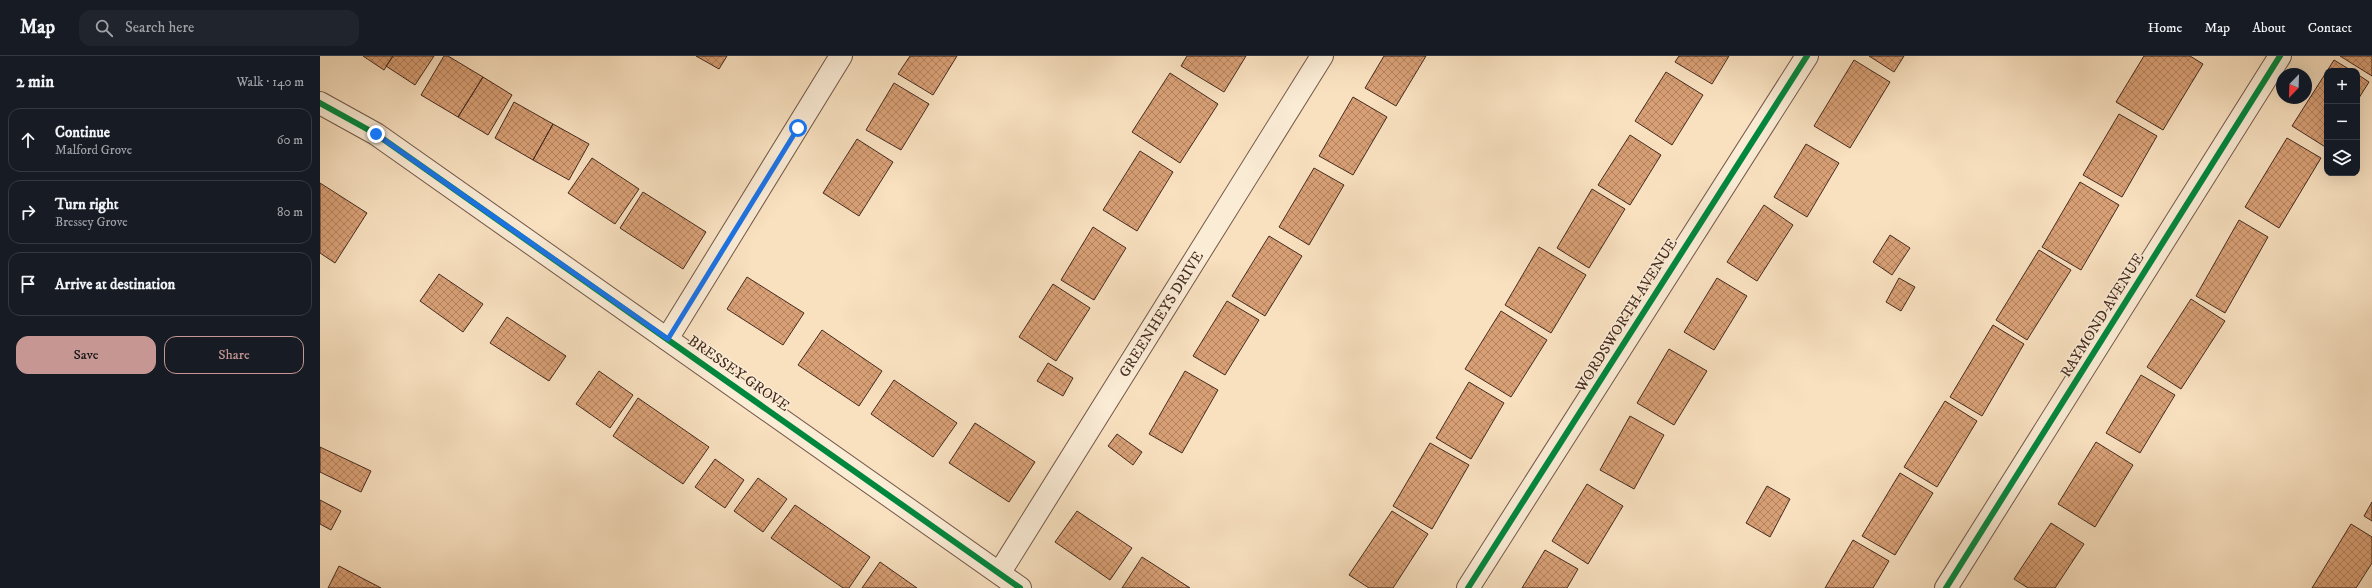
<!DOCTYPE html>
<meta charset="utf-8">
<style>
body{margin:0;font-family:"IM FELL DW Pica",serif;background:#20242c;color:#f1f3f6}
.controls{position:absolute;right:12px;top:12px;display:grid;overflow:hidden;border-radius:8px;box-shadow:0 4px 16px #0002}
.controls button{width:36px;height:36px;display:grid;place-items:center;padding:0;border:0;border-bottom:1px solid #363941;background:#171b24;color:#f1f3f6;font:20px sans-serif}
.compass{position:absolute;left:1956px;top:12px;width:36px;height:36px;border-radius:50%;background:#171b24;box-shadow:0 4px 16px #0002;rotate:203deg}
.stop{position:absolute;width:12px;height:12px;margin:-9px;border:3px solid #1a73e8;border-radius:50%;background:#fff}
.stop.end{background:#1a73e8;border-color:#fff;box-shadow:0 1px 4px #0008}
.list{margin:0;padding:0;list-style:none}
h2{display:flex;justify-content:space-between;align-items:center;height:52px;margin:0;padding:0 16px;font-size:17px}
h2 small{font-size:13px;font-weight:400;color:#9ea1a6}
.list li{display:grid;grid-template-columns:26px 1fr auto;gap:12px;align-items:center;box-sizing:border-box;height:64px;margin:0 8px 8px;padding:0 8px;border:1px solid #363941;border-radius:12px}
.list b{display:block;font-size:15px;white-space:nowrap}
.list p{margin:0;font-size:13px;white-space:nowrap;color:#9ea1a6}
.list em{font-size:13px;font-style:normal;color:#9ea1a6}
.actions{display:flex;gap:8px;padding:12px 16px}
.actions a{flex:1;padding:9px 0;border:1px solid #c59692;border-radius:12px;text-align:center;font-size:14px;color:#c59692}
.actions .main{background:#c59692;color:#111}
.icon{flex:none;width:22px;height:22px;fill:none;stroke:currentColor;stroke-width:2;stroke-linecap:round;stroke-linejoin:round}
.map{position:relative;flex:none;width:2052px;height:532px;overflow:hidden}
header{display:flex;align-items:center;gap:24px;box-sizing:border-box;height:56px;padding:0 20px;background:#171b24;border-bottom:1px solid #363941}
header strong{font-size:19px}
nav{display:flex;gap:22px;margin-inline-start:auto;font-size:14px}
.search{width:280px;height:36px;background:#20242c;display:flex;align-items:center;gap:10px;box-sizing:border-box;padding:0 14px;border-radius:12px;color:#9ea1a6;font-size:15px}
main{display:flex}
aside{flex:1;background:#171b24}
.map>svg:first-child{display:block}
</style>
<header>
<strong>Map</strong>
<div class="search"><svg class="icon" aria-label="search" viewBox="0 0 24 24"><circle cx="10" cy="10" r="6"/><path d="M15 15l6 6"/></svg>Search here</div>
<nav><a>Home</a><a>Map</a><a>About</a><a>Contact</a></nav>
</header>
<main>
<aside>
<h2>2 min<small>Walk · 140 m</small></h2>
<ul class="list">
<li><svg class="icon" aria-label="ahead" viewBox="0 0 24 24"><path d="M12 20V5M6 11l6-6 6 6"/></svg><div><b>Continue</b><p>Malford Grove</p></div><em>60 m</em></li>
<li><svg class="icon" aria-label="right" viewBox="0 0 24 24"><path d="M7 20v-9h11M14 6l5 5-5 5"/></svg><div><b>Turn right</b><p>Bressey Grove</p></div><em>80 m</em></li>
<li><svg class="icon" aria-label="arrive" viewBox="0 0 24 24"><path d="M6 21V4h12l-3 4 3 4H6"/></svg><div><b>Arrive at destination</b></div></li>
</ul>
<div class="actions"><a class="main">Save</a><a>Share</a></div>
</aside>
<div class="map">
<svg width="2052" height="532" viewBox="0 0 2052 532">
<defs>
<pattern id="building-cross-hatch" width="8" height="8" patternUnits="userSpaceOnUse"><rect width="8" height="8" fill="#d9a076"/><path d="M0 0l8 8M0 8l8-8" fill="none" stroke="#b28360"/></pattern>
</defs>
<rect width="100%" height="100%" fill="#f9e1c0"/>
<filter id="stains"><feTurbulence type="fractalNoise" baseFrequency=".005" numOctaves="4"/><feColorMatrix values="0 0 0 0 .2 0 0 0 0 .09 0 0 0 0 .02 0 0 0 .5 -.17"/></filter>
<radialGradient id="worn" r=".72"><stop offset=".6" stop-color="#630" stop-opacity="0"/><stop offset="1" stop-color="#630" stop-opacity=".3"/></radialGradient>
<path fill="url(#building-cross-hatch)" stroke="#452b20" d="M43,0H73L64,14Z
M73,0H114L95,29L66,10Z
M124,0H128L163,21L138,61L101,39Z
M376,0H407L399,13Z
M590,0H637L613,39L578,18Z
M867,0H926L904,36L861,10Z
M1064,0H1106L1076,50L1045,32Z
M1359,0H1409L1392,28L1355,6Z
M1549,0H1584L1574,16Z
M1824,0H1870L1883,8L1843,74L1796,46Z
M2020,0H2052V20Z
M1534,4L1570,26L1530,92L1494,70Z
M2014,4L2032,15H2007V92L1972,70Z
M1346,16L1383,39L1352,89L1315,65Z
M850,17L898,48L860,107L812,76Z
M2037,18L2049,26L2037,45Z
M163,21L192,39L168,79L138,61Z
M574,27L609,48L581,94L546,74Z
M1033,41L1067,61L1033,119L999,100Z
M194,46L233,68L213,104L175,82Z
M1799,58L1837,80L1802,141L1763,119Z
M233,68L269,88L249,124L213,104Z
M1310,79L1341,99L1310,149L1278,129Z
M1967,82L2001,102L1959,172L1925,151Z
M537,83L573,106L539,160L503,137Z
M1486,88L1519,107L1487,161L1454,141Z
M820,95L853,116L817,175L783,154Z
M272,102L319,133L295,168L248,137Z
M994,112L1024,129L989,189L959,171Z
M1760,126L1799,149L1761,214L1722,191Z
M0,127L47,157L15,207L0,197Z
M1272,133L1305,153L1269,212L1237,192Z
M323,136L386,176L363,213L300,172Z
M1444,149L1473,169L1437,225L1407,206Z
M1919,164L1948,181L1905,257L1876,240Z
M773,171L806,192L774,244L741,224Z
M1570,179L1590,192L1572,219L1553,206Z
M949,180L982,200L945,260L912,240Z
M1219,191L1266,219L1231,277L1185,249Z
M1719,194L1751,214L1707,284L1676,264Z
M119,218L163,248L143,276L100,245Z
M427,221L484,257L463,289L407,253Z
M1397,222L1427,240L1394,294L1364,276Z
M1579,222L1595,231L1581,255L1566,246Z
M733,228L770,252L736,305L699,281Z
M1871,243L1905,265L1861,333L1827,311Z
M907,245L939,264L905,319L873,300Z
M1181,255L1227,284L1191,341L1145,313Z
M187,261L246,300L229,325L170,287Z
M1673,269L1704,288L1662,360L1630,341Z
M502,274L562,315L539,350L478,309Z
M1349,293L1387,315L1354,369L1317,347Z
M728,307L753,322L743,340L717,325Z
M279,315L313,339L290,372L256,348Z
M865,315L898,334L862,397L829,378Z
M1821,319L1855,339L1820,397L1786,377Z
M574,324L637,367L613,401L551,358Z
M1149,326L1184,347L1151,403L1116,382Z
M318,342L389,391L363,428L293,380Z
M1625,345L1657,365L1617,431L1584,411Z
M1310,360L1344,379L1314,433L1280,414Z
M655,367L715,406L689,446L629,407Z
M797,378L822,396L813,409L788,390Z
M1776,386L1813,409L1775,471L1738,448Z
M1110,387L1149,409L1112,473L1073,450Z
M0,391L51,415L41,436L0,416Z
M395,403L424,424L405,452L375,431Z
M1580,417L1613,437L1575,499L1542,480Z
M438,422L467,443L443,476L414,455Z
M1267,428L1303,450L1268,508L1232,485Z
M1447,430L1470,443L1450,481L1426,467Z
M0,444L21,455L11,474L0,468Z
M2052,446V465L2044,460Z
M475,449L550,501L529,532H523L451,482Z
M757,455L812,492L790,524L735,486Z
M1072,455L1108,478L1073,532H1049L1029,519Z
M1731,467L1764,488L1735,532H1708L1694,523Z
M2031,468L2052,481V507L2036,532H1992Z
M1533,484L1569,505L1553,532H1505Z
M1225,494L1258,513L1247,532H1202Z
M822,501L870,532H802Z
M560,506L597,532H542Z
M19,510L61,532H8Z"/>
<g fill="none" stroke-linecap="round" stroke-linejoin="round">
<defs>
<g id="street">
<path d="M0,47L56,78L700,532"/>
<path d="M347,283L521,0"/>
<path id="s1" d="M680,516L1002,0"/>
<path d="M1148,532L1487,0"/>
<path d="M1626,532L1960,0"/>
</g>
</defs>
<use href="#street" stroke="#725848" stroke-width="24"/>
<use href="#street" stroke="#fbecd6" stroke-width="22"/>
<defs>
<path id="cycleway" d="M0,47L56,78L700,532
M1148,532L1487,0
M1626,532L1960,0"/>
</defs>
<use href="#cycleway" stroke="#fbecd6" stroke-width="8"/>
<use href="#cycleway" stroke="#00873e" stroke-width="6"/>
</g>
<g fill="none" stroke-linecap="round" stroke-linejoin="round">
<path stroke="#1a73e8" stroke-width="5" d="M56,78L348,283L478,72"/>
</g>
<g text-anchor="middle" stroke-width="3" stroke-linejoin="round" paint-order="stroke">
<g font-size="15" fill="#452b20" stroke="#fbecd6">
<text dy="5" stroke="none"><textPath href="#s1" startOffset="304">GREENHEYS DRIVE</textPath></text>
<text transform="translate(1306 259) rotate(-58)" y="5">WORDSWORTH AVENUE</text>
<text transform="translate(1782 259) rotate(-58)" y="5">RAYMOND AVENUE</text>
<text transform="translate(419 317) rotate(35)" y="5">BRESSEY GROVE</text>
</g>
</g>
<rect width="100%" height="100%" filter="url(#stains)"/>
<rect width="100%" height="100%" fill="url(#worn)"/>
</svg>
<div class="controls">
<button>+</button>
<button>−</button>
<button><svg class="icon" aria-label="layers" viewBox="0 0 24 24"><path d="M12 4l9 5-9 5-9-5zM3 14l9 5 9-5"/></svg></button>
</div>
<svg class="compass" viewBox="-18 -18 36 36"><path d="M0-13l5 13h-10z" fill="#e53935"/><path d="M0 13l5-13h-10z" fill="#9ea1a6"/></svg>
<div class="stop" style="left:478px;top:72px"></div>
<div class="stop end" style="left:56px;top:78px"></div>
</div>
</main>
